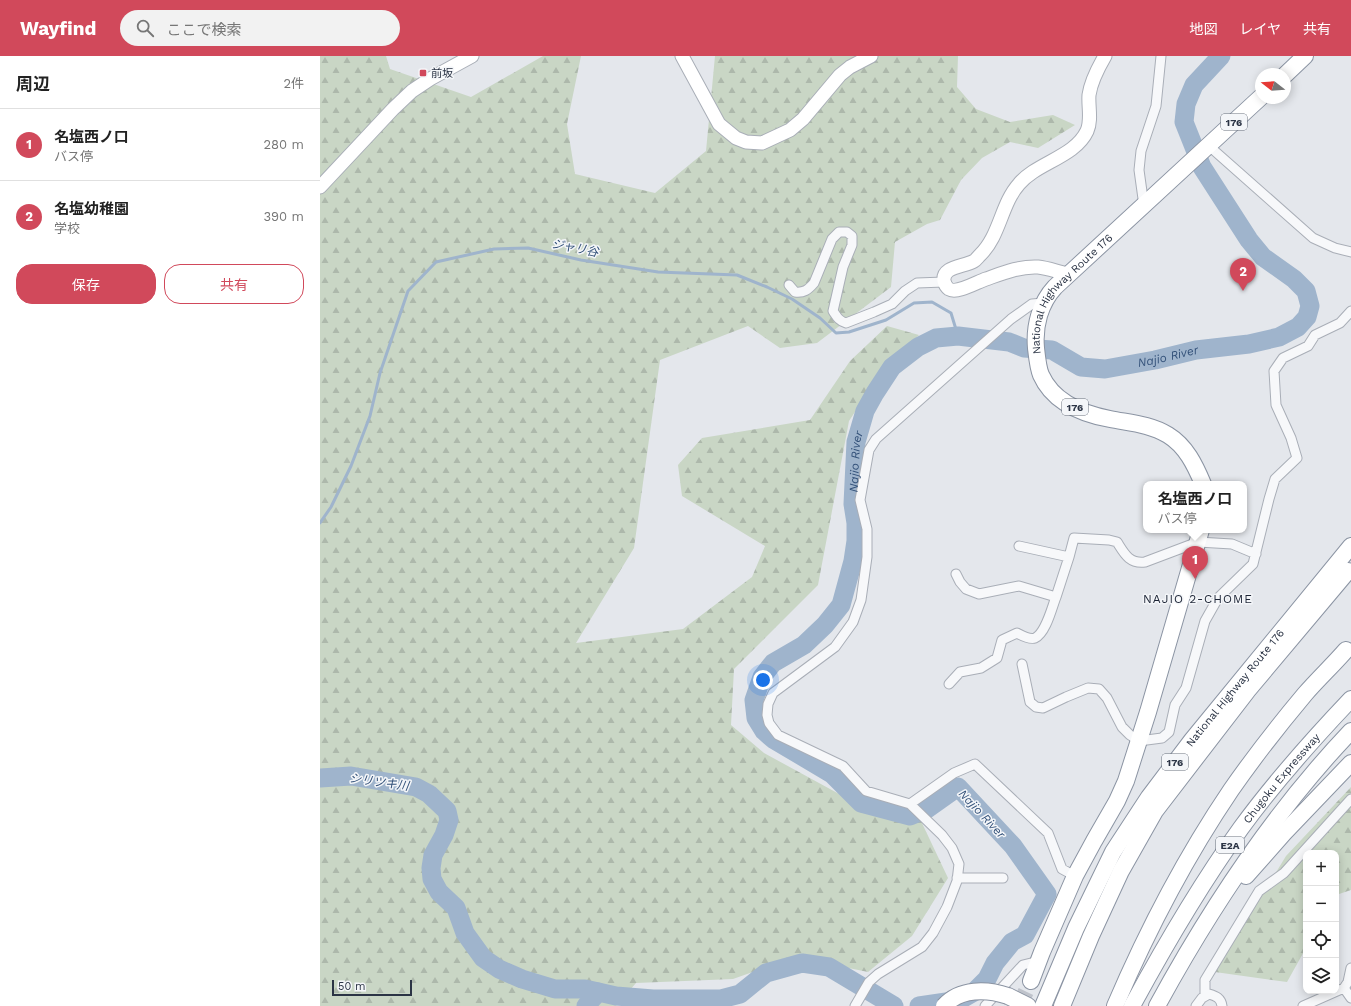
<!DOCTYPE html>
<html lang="ja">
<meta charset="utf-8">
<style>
body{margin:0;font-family:"Work Sans","Noto Sans JP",sans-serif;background:#f2f2f2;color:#222}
.controls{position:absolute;right:12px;bottom:12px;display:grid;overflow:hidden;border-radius:8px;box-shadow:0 2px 10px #0003}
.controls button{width:36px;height:36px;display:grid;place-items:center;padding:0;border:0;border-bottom:1px solid #e0e0e0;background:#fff;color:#222;font:20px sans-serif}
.compass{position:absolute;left:935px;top:12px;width:36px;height:36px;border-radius:50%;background:#fff;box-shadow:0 2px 10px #0003;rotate:287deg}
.scale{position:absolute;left:12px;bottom:10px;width:80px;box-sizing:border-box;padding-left:4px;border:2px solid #2b3445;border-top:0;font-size:11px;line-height:14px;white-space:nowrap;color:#2b3445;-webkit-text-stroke:3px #f4f6f9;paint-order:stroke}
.you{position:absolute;left:443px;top:624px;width:14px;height:14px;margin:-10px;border:3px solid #fff;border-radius:50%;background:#1a73e8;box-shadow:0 0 0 6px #1a73e833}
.badge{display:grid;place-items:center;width:26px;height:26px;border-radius:50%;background:#d1495b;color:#fff;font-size:13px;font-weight:700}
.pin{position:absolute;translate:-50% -33px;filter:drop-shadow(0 1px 2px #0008)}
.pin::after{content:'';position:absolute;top:21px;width:14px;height:12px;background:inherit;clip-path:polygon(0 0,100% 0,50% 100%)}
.popup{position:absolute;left:823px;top:425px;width:104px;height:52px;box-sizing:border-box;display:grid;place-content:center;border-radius:8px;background:#fff;filter:drop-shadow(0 1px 3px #0005);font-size:13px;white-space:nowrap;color:#767676}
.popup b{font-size:15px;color:#222}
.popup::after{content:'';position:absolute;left:50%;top:100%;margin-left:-8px;border:8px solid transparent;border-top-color:#fff}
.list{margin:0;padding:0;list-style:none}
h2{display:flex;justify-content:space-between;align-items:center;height:52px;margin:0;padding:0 16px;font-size:17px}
h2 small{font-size:13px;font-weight:400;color:#767676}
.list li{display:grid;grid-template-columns:26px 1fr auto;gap:12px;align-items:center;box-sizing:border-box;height:72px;padding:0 16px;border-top:1px solid #e0e0e0}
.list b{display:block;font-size:15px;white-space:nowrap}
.list p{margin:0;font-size:13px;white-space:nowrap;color:#767676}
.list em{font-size:13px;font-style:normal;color:#767676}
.actions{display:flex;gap:8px;padding:12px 16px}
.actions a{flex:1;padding:9px 0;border:1px solid #d1495b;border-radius:16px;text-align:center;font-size:14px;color:#d1495b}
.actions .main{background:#d1495b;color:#fff}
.icon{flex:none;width:22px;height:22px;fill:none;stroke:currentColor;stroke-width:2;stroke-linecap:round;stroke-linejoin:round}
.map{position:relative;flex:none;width:1031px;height:950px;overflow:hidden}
header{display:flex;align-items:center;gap:24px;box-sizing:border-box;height:56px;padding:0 20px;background:#d1495b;color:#fff}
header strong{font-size:19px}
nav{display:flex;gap:22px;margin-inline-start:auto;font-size:14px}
.search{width:280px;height:36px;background:#f2f2f2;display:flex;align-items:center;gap:10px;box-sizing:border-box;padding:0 14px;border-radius:22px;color:#767676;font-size:15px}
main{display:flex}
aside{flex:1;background:#fff}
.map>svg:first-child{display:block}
</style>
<header>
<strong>Wayfind</strong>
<div class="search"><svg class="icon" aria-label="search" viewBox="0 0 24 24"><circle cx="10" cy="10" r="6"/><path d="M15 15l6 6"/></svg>ここで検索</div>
<nav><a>地図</a><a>レイヤ</a><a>共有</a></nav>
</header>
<main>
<aside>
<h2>周辺<small>2件</small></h2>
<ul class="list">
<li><span class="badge">1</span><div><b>名塩西ノ口</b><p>バス停</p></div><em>280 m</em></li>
<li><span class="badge">2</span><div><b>名塩幼稚園</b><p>学校</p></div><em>390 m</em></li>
</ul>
<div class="actions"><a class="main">保存</a><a>共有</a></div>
</aside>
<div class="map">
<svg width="1031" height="950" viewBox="0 0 1031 950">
<defs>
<pattern id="forest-firs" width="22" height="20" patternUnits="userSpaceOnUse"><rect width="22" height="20" fill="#c9d6c5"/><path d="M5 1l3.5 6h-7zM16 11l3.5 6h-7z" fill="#adb8ab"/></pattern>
</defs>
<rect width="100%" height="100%" fill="#e4e7ec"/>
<path fill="url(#forest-firs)" d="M0,0H66L70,13L151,41L223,0H261L247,68L255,118L335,137L386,95L395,0H638L637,31L656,53L690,66L733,59L755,69L718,92L690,86L662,102L641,124L620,164L607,168L575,186L571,231L497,287L460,292L428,270L340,304L314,492L256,587L363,573L432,521L445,490L362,440L358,409L382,382L490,364L530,305L567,270L599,279L560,318L529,365L498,529L414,613L411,669L444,697L543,751L601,765L628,822L592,880L548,916L475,901L413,923L316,927L296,950H0Z
M1031,731V834L1016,839V797H986V892L967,926L895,916L966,800Z"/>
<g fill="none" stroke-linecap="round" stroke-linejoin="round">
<path stroke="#9fb4cc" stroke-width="3" d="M0,467L11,451L31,410L50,360L60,317L88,235L116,206L174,193L208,192L261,204L338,216L417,219L447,231L472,243L500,262L516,277L529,276L566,264L594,247L612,246L631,257L638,280"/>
<g stroke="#9fb4cc" stroke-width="19">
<path d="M0,722L31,720L96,731L109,738L127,755L129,764L124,779L113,799L111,812L112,823L119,836L136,852L145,877L163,902L179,913L202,923L235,933H265L296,940L333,943H401L420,938L446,917L482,907L509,911L574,950"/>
<path d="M266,950L278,936"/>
<path id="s1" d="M599,950L640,944L654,936L667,923L675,907L692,886L705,879L727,838L693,790L638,731L607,753L590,760L541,747L512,718L453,683L444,675L436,662L434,644L442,621L453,607L484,589L505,569L521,549L533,505L536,485V467L533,448L536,386L545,355L555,337L572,311L598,291L616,282L638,280L689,286L704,292L732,294L761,311L785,313L835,304L876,294L929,288L959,281L978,271L987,261L990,250L986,235L974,223L943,201L929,184L882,111L864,66L866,48L874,29L901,0"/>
</g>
<path stroke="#bfc3cb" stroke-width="16" stroke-dasharray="16 8" stroke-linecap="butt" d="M699,950L711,925"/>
<defs>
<path id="street" d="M889,90L993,182L1015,192L1031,196
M824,150L819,114L821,95L836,50L841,0
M469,229L475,236C484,237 488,234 494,227L512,183L519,176H527L532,180V189L523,211L513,255C517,261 519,265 526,267L554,256L572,248L585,235L597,227L624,226
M723,247L712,248L691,263L556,383L549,394L540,444L547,473V501L541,544L533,566L515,591L453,637L448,648L447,659L449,667L458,679L523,710L546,735L590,748L634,717L655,708L728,777L742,813L755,820
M699,490L749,501L754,482L789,484L797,486C804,497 809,508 825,506L878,486L912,488L936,498
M636,518L640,526L646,533L659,538L699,530L736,541L749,501
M702,608L710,646L716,651L723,652L746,641L768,632L779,633L787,642L802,671L810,679L819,685L842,682L849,676L855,649L866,632L885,565L898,542L933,508L949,443L955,423L977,402L971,382L956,349L954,315L963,302L988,290L995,279L1020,267L1031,255
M629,628L640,616L661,612L677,602L682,584L697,577C701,579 709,584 715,582C726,577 732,551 736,541
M637,822H683
M1024,932L1031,942
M885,940V924L939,835L964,817L1031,743
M535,950L549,926L558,918L602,891L613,877L627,851L637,825L639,808L632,792L622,779L590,748
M665,950L703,909L719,905
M876,950L882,942L889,938C896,940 901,942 902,950
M983,950L1024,932L1028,926L1031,912"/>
<path id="secondary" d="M362,0L399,68L416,82L426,86L442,87L470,74L483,63L520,19L530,11L551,0
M0,131L73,53L92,35L110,23L152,0
M748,218C738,216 728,212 718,211C700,210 683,217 666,223C657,226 637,238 629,233C626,231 625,229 624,225C622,210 644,211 654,205C656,204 658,201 660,199C680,180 681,148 699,128C716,107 755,101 767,75C772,64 768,50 769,39C771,25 778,12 785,0"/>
<g id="highway">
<path d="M965,19L985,0"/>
<path id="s2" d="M883,428C875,409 866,390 848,379C830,368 810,367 790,363C763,358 733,346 721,319C718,312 717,301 716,292C714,270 720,247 735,231L941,41"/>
<path d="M926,820L964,777L1031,707"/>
<path d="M711,925L722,896L755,820L774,785L797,745L806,725L828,656L881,474"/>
<path d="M688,940L708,950"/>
<path id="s3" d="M723,950L756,872L793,796L829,741L872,684L1031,490"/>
<path d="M742,950L771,880L801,815L835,755L928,634L1028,515"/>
<path d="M795,950C827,875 865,802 911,734C934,701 959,669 985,638C998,623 1013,609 1026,594"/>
<path id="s4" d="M812,950C845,889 880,829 921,772C954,727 992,684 1031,643"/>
<path d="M837,950C891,851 953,757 1031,675"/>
</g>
</defs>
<use href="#street" stroke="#a9aeb7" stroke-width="11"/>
<use href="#secondary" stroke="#a9aeb7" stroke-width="15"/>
<use href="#highway" stroke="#8b94a3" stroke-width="18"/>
<use href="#street" stroke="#f7f8fa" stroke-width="9"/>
<use href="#secondary" stroke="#fff" stroke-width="13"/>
<use href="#highway" stroke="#fff" stroke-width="16"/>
<defs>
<path id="highway-bridge" d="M624,950C640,932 667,933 688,940"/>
</defs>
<use href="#highway-bridge" stroke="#8b94a3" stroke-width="18" stroke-linecap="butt"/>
<use href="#highway-bridge" stroke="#fff" stroke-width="16"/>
</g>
<rect fill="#d1495b" stroke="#f4f6f9" stroke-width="1.5" x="99" y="13" width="8" height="8" rx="2"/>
<g text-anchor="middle" stroke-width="3" stroke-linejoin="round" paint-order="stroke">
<g fill="#f4f6f9" stroke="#676e7b" stroke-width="1">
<rect x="901" y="58" width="26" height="16" rx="3"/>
<rect x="742" y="343" width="26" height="16" rx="3"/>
<rect x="842" y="698" width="26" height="16" rx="3"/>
<rect x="896" y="781" width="28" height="16" rx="3"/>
</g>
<g font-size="10" font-weight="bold" fill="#2b3445">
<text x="914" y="70">176</text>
<text x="755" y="355">176</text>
<text x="855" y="710">176</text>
<text x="910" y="793">E2A</text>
</g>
<g font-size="11" fill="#2b3445" stroke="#f4f6f9" text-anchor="start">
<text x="111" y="21">前坂</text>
</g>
<g font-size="11" fill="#2b3445" stroke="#f4f6f9">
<text dy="4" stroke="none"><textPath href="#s2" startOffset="302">National Highway Route 176</textPath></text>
<text dy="4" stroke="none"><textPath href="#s3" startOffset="374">National Highway Route 176</textPath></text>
<text dy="4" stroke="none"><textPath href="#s4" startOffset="273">Chugoku Expressway</textPath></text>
</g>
<g font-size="12" font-style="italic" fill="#34527a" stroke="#f4f6f9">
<text transform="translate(255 192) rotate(11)" y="4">ジャリ谷</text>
<text dy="4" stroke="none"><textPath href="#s1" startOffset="1258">Najio River</textPath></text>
<text dy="4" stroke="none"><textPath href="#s1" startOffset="862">Najio River</textPath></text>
<text transform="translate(59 726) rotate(8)" y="4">シリツキ川</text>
<text transform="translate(662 758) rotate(47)" y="4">Najio River</text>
</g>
<g font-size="12" letter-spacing="1" fill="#1d2536" stroke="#f4f6f9">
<text x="878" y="547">NAJIO 2-CHOME</text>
</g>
</g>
</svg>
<div class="controls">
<button>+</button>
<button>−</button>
<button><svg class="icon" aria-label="locate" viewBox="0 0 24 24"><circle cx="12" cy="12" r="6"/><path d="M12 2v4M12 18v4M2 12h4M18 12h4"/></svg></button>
<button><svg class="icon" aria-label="layers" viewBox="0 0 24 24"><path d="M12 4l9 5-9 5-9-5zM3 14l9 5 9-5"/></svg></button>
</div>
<svg class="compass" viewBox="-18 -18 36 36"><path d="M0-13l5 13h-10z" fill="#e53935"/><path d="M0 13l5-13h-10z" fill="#767676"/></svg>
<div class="scale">50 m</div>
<div class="you"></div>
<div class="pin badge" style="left:875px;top:523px">1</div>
<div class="popup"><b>名塩西ノ口</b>バス停</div>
<div class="pin badge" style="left:923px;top:235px">2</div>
</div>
</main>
